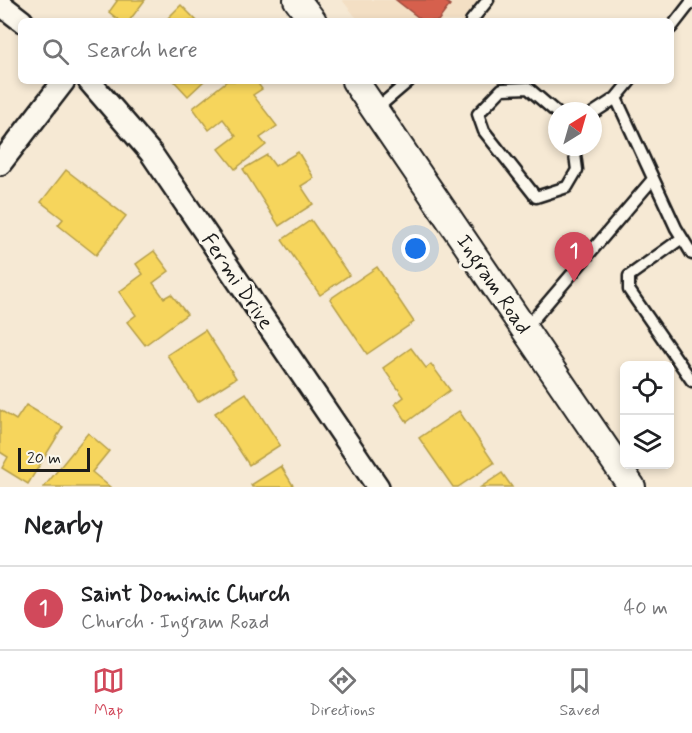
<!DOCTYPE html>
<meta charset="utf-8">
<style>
body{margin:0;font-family:Mynerve,sans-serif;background:#f6f6f6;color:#202124}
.controls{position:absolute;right:18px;bottom:18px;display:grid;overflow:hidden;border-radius:9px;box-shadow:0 3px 9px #0003}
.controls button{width:54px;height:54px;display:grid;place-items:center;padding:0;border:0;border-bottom:2px solid #e0e0e0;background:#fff;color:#202124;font:30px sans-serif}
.compass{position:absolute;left:548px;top:102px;width:54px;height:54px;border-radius:50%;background:#fff;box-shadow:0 3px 9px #0003;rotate:37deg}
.scale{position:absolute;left:18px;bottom:15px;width:72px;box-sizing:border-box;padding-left:6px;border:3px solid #1c1c1c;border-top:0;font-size:16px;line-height:21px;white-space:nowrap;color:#1c1c1c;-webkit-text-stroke:4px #fbf7ec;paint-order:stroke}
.you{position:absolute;left:416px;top:249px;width:21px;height:21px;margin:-15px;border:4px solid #fff;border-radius:50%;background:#1a73e8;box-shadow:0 0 0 9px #1a73e833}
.badge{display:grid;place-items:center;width:39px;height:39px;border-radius:50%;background:#d1495b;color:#fff;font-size:20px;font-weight:700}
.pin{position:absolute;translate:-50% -50px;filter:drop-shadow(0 2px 3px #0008)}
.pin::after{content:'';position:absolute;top:32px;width:21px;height:18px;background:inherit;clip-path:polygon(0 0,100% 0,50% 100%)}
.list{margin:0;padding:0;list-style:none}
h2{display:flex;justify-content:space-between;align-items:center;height:78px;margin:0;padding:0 24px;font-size:26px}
h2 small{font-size:20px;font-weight:400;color:#757577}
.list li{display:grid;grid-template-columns:39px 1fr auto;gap:18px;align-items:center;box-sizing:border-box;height:84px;padding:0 24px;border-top:2px solid #e0e0e0}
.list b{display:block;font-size:22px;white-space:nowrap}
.list p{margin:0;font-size:20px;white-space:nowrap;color:#757577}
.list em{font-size:20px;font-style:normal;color:#757577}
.icon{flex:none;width:33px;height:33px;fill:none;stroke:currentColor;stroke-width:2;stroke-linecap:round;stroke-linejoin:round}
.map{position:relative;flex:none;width:692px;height:487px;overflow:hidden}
.search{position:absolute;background:#fff;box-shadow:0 3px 9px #0003;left:18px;right:18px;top:18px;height:66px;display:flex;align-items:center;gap:15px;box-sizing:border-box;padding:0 21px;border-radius:9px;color:#757577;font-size:22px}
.sheet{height:162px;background:#fff}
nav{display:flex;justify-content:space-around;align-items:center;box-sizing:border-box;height:84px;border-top:2px solid #e0e0e0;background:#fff;font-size:16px;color:#757577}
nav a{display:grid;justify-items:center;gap:3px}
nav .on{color:#d1495b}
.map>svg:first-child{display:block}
</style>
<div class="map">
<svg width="692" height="487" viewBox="0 0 692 487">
<rect width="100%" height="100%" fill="#f6e9d4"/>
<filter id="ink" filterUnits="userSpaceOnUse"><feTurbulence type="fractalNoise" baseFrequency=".0167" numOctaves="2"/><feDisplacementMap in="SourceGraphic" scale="12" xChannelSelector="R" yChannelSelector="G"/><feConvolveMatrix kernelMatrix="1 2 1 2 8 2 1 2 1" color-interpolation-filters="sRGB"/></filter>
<g filter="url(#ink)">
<path fill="#f3dfc4" d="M342,0H498L482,21H359Z"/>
<path fill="#f6d55c" stroke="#b59e49" stroke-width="1.5" d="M116,0H145L129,21H120L109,12L117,1Z
M181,5L197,21H165Z
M174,81H204L188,96Z
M227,81H256L262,89L253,95L277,126L260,138L266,145L235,169L219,149L236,136L223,119L209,130L193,108Z
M298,152L314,178L301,186L313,204L279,226L243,169L267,155L275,166Z
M66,170L126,216L96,255L58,225L63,219L41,202Z
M311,220L349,275L320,295L282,240Z
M154,251L169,271L153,283L164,298L171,294L187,314L145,345L127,322L136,315L119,292L143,274L136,264Z
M377,267L414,322L367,354L330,299Z
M205,330L236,378L198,402L167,355Z
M411,348L426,368L431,364L450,390L407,422L395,404L404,397L383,368Z
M246,393L280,445L249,465L215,413Z
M26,405L63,427L28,484L2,468L8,457L0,452V410L16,420Z
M459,411L494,463L458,487H453L419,438Z
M88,433L109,451L92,472L110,487H44Z
M281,466L294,487H252L251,485Z
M502,473L512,487H481Z"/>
<path fill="#d6604d" stroke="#9e4c3e" stroke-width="1.5" d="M396,0H443L450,5L438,21H423Z"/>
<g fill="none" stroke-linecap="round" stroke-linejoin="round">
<defs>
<path id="service" d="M471,21L488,0
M671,28L692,1
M630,81L616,98L676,228L692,254
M375,110L409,81
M557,113L528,88L502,89L478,114L484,131L536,197L567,187L577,170L574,147
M593,113L616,98
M682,238L629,276V290L692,381
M525,329L653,179"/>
<path id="minor" d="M0,4L22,21
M89,81L151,153L378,487
M0,164L64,81"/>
<path id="tertiary" d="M297,0L313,21
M355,81L632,487"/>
</defs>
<use href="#service" stroke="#1c1c1c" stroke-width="15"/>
<use href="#minor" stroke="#1c1c1c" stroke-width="26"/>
<use href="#tertiary" stroke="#1c1c1c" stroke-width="30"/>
<use href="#service" stroke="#fbf7ec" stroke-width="10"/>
<use href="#minor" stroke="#fbf7ec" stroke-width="21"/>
<use href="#tertiary" stroke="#fbf7ec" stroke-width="26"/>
</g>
</g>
<g text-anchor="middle" stroke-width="6" stroke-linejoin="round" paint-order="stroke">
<g font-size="21" fill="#1c1c1c" stroke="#fbf7ec">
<text transform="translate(238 281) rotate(56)" y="7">Fermi Drive</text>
<text transform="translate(494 284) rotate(56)" y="7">Ingram Road</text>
</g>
</g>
</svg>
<div class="controls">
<button><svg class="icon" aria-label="locate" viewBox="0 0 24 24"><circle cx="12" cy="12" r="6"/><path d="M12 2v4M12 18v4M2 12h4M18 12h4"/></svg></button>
<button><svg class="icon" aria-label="layers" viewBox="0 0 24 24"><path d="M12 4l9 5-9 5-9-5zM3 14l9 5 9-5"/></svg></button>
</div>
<svg class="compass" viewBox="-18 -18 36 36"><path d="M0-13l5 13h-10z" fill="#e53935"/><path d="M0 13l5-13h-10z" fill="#757577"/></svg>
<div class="scale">20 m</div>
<div class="you"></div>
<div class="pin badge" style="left:574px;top:282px">1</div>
<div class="search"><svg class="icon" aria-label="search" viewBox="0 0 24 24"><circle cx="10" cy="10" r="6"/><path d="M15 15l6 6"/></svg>Search here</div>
</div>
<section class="sheet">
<h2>Nearby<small></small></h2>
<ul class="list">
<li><span class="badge">1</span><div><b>Saint Dominic Church</b><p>Church · Ingram Road</p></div><em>40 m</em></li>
</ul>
</section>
<nav>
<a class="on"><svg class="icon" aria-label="map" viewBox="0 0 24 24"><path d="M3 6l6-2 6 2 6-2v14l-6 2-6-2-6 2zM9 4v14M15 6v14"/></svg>Map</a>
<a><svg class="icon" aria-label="directions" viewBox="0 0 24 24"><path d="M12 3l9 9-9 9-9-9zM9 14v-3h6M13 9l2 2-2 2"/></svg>Directions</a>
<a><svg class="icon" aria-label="saved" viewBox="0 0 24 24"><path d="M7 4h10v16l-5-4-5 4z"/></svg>Saved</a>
</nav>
